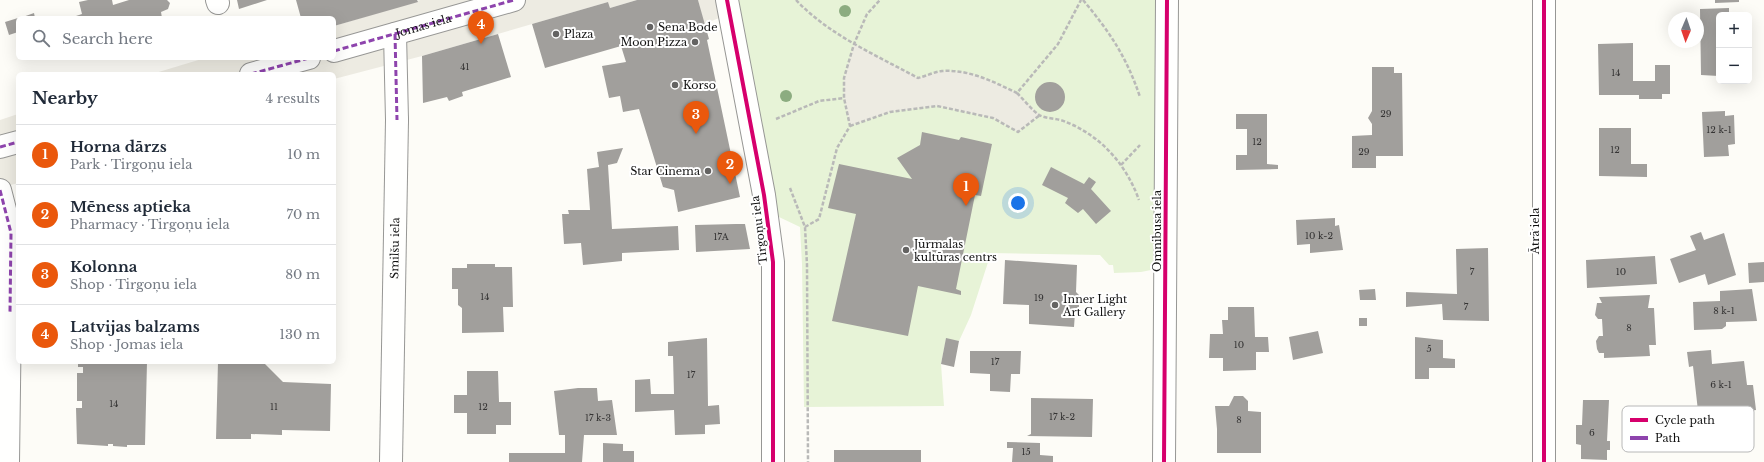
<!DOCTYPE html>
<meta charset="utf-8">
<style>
body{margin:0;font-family:"Libre Baskerville",serif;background:#f2f2f3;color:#1f2937}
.controls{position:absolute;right:12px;top:12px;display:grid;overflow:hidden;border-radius:6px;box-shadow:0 4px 16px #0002}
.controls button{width:36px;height:36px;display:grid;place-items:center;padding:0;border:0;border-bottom:1px solid #e0e1e3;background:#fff;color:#1f2937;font:20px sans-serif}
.compass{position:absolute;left:1668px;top:12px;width:36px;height:36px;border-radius:50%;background:#fff;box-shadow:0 4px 16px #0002;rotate:182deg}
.you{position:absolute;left:1018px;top:203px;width:14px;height:14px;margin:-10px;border:3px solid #fff;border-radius:50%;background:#1a73e8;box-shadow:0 0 0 6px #1a73e833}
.badge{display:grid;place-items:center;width:26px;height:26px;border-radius:50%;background:#ea580c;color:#fff;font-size:13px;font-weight:700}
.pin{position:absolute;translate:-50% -33px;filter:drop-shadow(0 1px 2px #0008)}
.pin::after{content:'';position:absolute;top:21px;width:14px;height:12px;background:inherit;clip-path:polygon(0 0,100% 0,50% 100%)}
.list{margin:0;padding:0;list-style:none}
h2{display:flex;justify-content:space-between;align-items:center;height:52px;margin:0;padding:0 16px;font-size:17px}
h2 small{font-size:13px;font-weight:400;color:#747a83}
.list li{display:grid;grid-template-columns:26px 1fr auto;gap:12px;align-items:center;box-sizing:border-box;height:60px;padding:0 16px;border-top:1px solid #e0e1e3}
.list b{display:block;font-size:15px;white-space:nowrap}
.list p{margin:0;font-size:13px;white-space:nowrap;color:#747a83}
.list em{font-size:13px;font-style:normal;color:#747a83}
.icon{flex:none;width:22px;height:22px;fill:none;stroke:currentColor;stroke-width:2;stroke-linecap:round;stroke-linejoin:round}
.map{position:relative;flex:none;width:1764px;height:462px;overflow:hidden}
.search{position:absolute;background:#fff;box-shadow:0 4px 16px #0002;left:16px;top:16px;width:320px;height:44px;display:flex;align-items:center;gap:10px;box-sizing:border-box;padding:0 14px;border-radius:6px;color:#747a83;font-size:15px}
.panel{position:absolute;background:#fff;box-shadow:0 4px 16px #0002;left:16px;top:72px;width:320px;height:292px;border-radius:6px}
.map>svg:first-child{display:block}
</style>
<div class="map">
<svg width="1764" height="462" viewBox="0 0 1764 462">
<rect width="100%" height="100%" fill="#fdfcf7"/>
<path fill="#e7f3d7" d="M727,0H1167L1166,267L1141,272L1114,273L1113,265H1109L1100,255L991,253L971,315L959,341L946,339L941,364L944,406L804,407L802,264L800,227L779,217L767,220Z"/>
<path fill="#edebe2" d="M420,0H637L610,8L608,2L422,56L334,79V74H152L205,58H334V26Z
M698,0H715L719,18L704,24Z
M854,44L918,78L942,71L967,72L994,82L1017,93L1040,115L1018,132L993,118L936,106L890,112L850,126L844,98V78Z
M18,114V183L0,188V120Z"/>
<path fill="#a19f9c" d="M88,0H112L113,5L129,0H167L170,3L168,9L161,12L162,18H70L82,14L79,2Z
M237,0H267L239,9Z
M296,0H417L418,2L334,26V18H301Z
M637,0H698L709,39L707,40L740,197L678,212L674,190L663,187L639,109L623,112L620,96L609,98L602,66L626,62L621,46L545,68L532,24L608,2L610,8Z
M1715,0H1739V2L1715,3Z
M1729,8V15H1719V76L1701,75L1700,9Z
M34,13L35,18H20Z
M18,18V32L9,35L5,22Z
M498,34L511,77L462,92L463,96L449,101L447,97L423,103L422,56Z
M1633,43V81H1655V65H1670V94H1662V99H1639V95H1599L1598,44Z
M1372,67H1394V73H1402L1403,156H1376V168H1352V136L1372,135V124L1368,118L1372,111Z
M1035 97a15 15 0 1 1 30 0a15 15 0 1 1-30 0Z
M1725,111V116L1734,115L1735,144L1728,145L1729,156L1704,157L1702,112Z
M1236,114H1267V164L1278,165V169L1236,170V155H1247V129H1236Z
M1599,128H1631V164H1647V177L1599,176Z
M922,132L959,140L961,137L992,144L981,196L975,195L956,289L961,291V295L918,286L908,336L832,321L856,214L828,208L839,164L912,179L897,158L920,145Z
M623,148L617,163L608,165L612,229L678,226L679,250L622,253V261L583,265L581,243L564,244L562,214H569L568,210H590L587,169L599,167L597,152Z
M1051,167L1084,184L1089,177L1096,182L1091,189L1111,211L1096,224L1083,209L1078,213L1065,203L1068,198L1042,185Z
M1335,218V226L1339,225L1343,250L1310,253V244L1297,245L1296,220Z
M736,224H745L750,249L696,252L695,225Z
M1701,232L1704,240L1724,233L1736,275L1708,285L1705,274L1679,283L1670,259L1696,250L1690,236Z
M1488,248L1489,321L1443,320L1442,304L1406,307V292L1457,294L1456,249Z
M1655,256L1657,284L1587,288L1586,260Z
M1005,260L1077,265L1076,292L1079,295V310L1075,313L1074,327L1029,324V305L1003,304Z
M1764,262V282L1749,283L1748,263Z
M467,264H495V267H512L513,307H503L504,332L462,333V308L458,305V289H452V268H467Z
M1375,289L1376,300H1360L1359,290Z
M1752,289L1757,321L1726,322V326L1722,329L1694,330L1693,302L1720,301V291Z
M1650,295L1648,308H1654L1656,345H1649L1650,356L1604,358V353H1599L1597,349L1596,341L1599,336H1603L1602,319H1598L1595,315L1597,303H1602L1599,297Z
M1228,307H1254L1255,337H1268L1269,352H1256V370L1223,371V358H1209L1210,334H1223L1222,320H1228Z
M1359,318H1367V326H1359Z
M1318,331L1323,353L1293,360L1289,337Z
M1415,337L1443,340V358L1455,359V368H1429V379H1415Z
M707,338L708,406L719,405L720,424L705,425V434L675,435L674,410L635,412V380L650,379L651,394H674L673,356H668V342Z
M946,338L959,341L954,367L941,364Z
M1711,350L1712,364L1744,361L1747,385H1753L1756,410L1750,411V415L1738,416L1737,411L1712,413L1713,418L1699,420L1693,366L1689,367L1687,352Z
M970,351H1021L1020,374H1011L1010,392L990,391V374L970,373Z
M78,362H147L145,445H127V447L113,446V444H108V446L77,444L76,408H82V401H77V373H83V367H78Z
M218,362H263L283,382L331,384L330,431L282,430V435L251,434V439H216Z
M467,371H498L499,402H511V425H496V434H467V413H454V395H467Z
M578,388H597L598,401L612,400L617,435H584L582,462H509V453H565V435H559L554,391Z
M1234,396H1243L1248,401V411L1261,412V453H1217V429L1215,406H1229Z
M1031,398L1093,399L1092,437L1027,436L1031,434Z
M1583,400H1609L1607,441H1610V450H1607V460L1581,459V445L1576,444V425H1582Z
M1007,442L1040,443V455L1053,456V462H1012L1013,448H1007Z
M603,443L623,444V451H634V462H603Z
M834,450H921V462H834Z"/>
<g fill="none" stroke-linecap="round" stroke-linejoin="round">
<defs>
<g id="pedestrian">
<path d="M395,34L397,120"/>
<path id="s1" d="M334,51L514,0"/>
<path d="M251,74L309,58"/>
<path d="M0,147L18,142"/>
<path d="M0,190L11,233L10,312"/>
</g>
<g id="minor">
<path d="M217,0L218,3"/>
<path d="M727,0L764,195L773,262V462"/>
<path d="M8,462L10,312"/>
<path id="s2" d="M391,462L397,120"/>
<path d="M1164,462L1167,0"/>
<path d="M1544,462V0"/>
</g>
</defs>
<use href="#pedestrian" stroke="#979795" stroke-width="24"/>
<use href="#minor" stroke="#979795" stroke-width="24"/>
<path stroke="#b9b9b8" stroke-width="2.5" stroke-dasharray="4 2" stroke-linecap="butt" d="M796,0C829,35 876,55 918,78C926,76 934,72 942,71C969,69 994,82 1017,93L1058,44L1081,0
M1083,0C1110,32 1127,58 1140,97
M1017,93C1024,100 1031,109 1039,115C1046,119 1058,118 1066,122C1101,136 1126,164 1139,200
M776,119L819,101L844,98V78L854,44L867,14L880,0
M850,126L890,112L937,106L993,118L1018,132L1040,115
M1121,165L1140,145
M790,188L805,227L807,265L808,462
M805,227L819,219L837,148L850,126L844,98"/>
<use href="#pedestrian" stroke="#fffffe" stroke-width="22"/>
<use href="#minor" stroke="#fffffe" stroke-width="22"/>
<path stroke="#8e44ad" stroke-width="3" stroke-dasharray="6 3" stroke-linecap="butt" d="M395,34L397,120
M334,51L514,0
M251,74L309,58
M0,147L18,142
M0,190L11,233L10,312"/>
<defs>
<path id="cycleway" d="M727,0L764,195L773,262V462
M1164,462L1167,0
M1544,462V0"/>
</defs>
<use href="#cycleway" stroke="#fff" stroke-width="6"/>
<use href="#cycleway" stroke="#d6006c" stroke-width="4"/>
</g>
<g fill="#8cac80">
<circle cx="845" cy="11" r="6"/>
<circle cx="786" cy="96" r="6"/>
</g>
<g fill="#646362" stroke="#fff" stroke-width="1.5">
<circle cx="650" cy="27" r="4"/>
<circle cx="556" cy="34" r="4"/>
<circle cx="695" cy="42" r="4"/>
<circle cx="675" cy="85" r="4"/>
<circle cx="708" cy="171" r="4"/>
<circle cx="906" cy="250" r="4"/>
<circle cx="1055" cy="305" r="4"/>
</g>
<g text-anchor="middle" stroke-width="4" stroke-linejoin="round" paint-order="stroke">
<g font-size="9" fill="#353434">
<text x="465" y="70">41</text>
<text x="1616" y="76">14</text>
<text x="1386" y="117">29</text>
<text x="1719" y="133">12 k-1</text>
<text x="1257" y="145">12</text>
<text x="1615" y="153">12</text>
<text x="1364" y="155">29</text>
<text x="1319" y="239">10 k-2</text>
<text x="721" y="240">17A</text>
<text x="1472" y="275">7</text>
<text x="1621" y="275">10</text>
<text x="485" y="300">14</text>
<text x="1039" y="301">19</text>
<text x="1466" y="310">7</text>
<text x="1724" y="314">8 k-1</text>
<text x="1629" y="331">8</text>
<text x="1239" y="348">10</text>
<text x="1429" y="352">5</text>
<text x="995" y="365">17</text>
<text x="691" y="378">17</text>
<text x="1721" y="388">6 k-1</text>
<text x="114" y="407">14</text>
<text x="274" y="410">11</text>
<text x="483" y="410">12</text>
<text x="1062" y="420">17 k-2</text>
<text x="598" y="421">17 k-3</text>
<text x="1239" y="423">8</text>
<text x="1592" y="436">6</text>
<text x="1026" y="455">15</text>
</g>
<g font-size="11" fill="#111" stroke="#fff">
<text dy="4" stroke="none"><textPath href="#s1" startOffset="93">Jomas iela</textPath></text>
<text transform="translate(759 230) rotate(-97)" y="4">Tirgoņu iela</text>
<text transform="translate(1157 231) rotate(-90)" y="4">Omnibusa iela</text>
<text transform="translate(1535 231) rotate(-90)" y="4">Ātrā iela</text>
<text dy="4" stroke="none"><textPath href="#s2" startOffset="214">Smilšu iela</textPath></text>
</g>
<g font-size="11" fill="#111" stroke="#fff" text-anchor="start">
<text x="658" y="31">Sena Bode</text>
<text x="564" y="38">Plaza</text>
<text x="687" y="46" text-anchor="end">Moon Pizza</text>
<text x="683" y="89">Korso</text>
<text x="700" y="175" text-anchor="end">Star Cinema</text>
<text x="914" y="248">Jūrmalas<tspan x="914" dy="13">kultūras centrs</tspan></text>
<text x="1063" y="303">Inner Light<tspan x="1063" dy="13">Art Gallery</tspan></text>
</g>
</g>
<rect x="1622" y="406" width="132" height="46" rx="6" fill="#fff" stroke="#b8b8b8" stroke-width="1"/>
<rect x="1630" y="418" width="18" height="4" fill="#d6006c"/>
<rect x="1630" y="436" width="18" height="4" fill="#8e44ad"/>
<g font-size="11" fill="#111">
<text x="1655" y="424">Cycle path</text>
<text x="1655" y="442">Path</text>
</g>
</svg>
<div class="controls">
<button>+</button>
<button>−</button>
</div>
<svg class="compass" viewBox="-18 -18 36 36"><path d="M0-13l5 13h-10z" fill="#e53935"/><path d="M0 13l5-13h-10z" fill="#747a83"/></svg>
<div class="you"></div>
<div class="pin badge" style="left:966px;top:206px">1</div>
<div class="pin badge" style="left:730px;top:184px">2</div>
<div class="pin badge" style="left:696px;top:134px">3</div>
<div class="pin badge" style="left:481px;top:44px">4</div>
<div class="search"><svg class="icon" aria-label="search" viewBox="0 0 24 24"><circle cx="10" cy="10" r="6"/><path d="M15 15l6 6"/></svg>Search here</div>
<section class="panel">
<h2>Nearby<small>4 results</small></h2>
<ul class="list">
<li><span class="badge">1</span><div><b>Horna dārzs</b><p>Park · Tirgoņu iela</p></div><em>10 m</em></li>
<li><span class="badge">2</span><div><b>Mēness aptieka</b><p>Pharmacy · Tirgoņu iela</p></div><em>70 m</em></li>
<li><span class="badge">3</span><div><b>Kolonna</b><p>Shop · Tirgoņu iela</p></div><em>80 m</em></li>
<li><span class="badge">4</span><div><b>Latvijas balzams</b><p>Shop · Jomas iela</p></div><em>130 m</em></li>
</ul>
</section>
</div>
